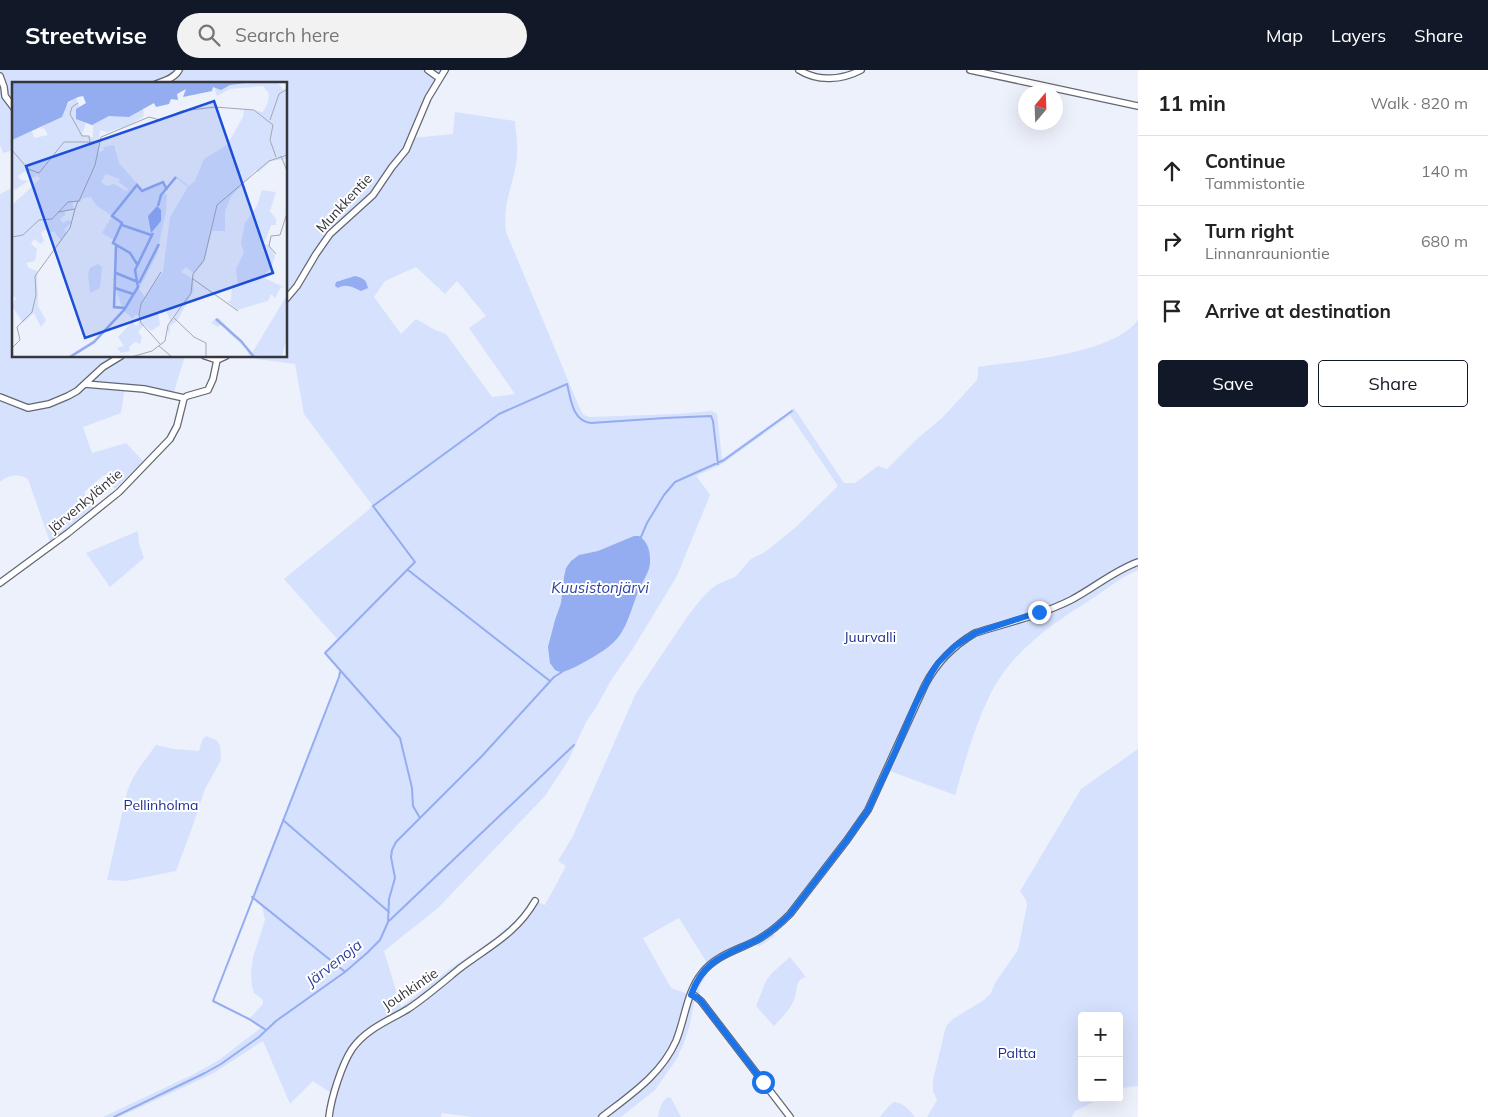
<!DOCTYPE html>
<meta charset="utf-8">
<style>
body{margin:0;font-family:Mulish,sans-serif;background:#f2f2f2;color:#222}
.controls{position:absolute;right:15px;bottom:15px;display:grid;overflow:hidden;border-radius:5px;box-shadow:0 5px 20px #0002}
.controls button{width:45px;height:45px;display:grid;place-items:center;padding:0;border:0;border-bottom:1px solid #e0e0e0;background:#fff;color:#222;font:25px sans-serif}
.compass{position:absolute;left:1018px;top:15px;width:45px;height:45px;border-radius:50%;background:#fff;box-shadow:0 5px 20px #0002;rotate:19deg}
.stop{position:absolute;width:15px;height:15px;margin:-11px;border:4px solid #1a73e8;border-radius:50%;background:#fff}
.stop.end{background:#1a73e8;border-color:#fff;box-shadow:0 1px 5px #0008}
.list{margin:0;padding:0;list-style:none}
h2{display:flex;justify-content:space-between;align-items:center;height:65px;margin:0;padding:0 20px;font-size:21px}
h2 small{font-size:16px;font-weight:400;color:#767676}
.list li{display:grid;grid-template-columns:32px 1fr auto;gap:15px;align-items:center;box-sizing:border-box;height:70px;padding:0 20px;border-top:1px solid #e0e0e0}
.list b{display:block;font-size:19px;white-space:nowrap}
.list p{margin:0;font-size:16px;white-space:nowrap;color:#767676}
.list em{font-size:16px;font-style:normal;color:#767676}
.actions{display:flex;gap:10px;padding:15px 20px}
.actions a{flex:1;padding:11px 0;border:1px solid #111827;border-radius:5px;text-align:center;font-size:18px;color:#111827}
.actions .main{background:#111827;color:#fff}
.icon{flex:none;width:28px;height:28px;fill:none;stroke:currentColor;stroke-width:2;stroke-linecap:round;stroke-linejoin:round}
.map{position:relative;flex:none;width:1138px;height:1047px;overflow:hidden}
header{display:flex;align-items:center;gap:30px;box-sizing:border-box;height:70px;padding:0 25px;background:#111827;color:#fff}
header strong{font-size:24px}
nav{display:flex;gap:28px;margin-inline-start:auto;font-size:18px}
.search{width:350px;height:45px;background:#f2f2f2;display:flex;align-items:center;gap:12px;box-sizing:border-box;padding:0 18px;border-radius:28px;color:#767676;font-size:19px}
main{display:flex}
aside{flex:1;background:#fff}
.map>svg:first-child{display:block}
</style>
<header>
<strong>Streetwise</strong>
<div class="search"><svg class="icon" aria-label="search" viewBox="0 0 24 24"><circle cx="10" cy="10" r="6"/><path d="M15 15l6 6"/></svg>Search here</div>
<nav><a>Map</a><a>Layers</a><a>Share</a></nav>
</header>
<main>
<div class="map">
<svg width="1138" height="1047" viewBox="0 0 1138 1047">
<rect width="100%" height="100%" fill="#edf1fc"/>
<path fill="#d6e1fd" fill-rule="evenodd" d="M0,0H440L442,4L413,68L453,64L455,42L515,51C516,63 518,75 517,87C514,115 502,132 506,162L581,341L584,345L590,347L676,344L713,341L714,343H717L722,389L794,338L844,413H855L878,396L887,399L917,369L942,348L977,310L978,304V297C1019,291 1112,285 1138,250V500C1120,507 1106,520 1090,530C1050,555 1009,584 989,627C974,658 965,692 955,725L887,700L873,730L790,844L771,862L775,866L758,877L757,870L709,896L679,848L643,868L671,918L691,925L705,900L707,904L699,918L701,931L695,927L690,954L684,973L676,990L655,1020L621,1047H472L442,1043L441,1047H329L334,1025L313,1011L290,1034L263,971L212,1004L119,1047H103L194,1004L219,990L262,957L249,949L263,934V930L254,923L252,916L251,903L253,887L265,850L262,836L252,827L339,607L340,602L325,583L338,570L284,509L371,438L370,437L372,435L304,344L295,294L257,289L250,286H286V14H14V80L3,83L0,75ZM416,197L445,224L457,211L486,246L469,258L515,324L492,327L446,264L435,260L416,249L401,264L374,227L385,211ZM790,345L838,416L796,457L765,482L751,489L735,507L718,514L710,520L702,528L687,547L636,623L573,766L558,791L566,796L545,835L535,831L508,863L507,857L495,868L451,898L401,937L384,881L438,838L545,726L568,691L586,652L597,636L610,612L632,580L677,506L710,425L709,423L696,406L722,394Z
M14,117V286H185L173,325L125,317L121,343L83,357L92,383L126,373L143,391L115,419L104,405L84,422L95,441L51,475L28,409C19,403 7,405 0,412V124Z
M138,461L139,473L144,488L110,517L86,483Z
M206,666L216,670L220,675L221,690L205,719L192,758L176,801L126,811L107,810L127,722C133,704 145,690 156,675L174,679L199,681L202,670Z
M1138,679V1016L1128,1017L1119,1020V946H1082V1028H1102L1075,1041L1072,1047H927L937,1030L933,1021V1010L946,956L953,949L984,930L991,923L995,913L1018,880L1027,835L1026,830L1020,821L1022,818L1081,719Z
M790,887L806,907C794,910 798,921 794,930C790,940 781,948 774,956L756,936L766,911L772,903Z
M668,1027L671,1028L681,1047H658C659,1040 662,1030 668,1027Z
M894,1032C904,1033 909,1040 915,1047H880L888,1037Z"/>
<path fill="#94acf0" d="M355,206C363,208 366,209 368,218L361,221C354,217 345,213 338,218L335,216L336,212Z
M634,466H639C647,471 650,480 650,489C651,502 642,511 638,522C631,539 627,560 613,573C605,581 573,600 562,602C559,602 557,601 555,600L550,593L548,577L555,550L561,533L564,507L566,498L571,491L579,485L598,481Z"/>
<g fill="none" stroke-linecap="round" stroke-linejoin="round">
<path stroke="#94acf0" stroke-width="2" d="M641,467L647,453L664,425L675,412L724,390L792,341
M408,500L550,611
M420,748L413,736L412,718L400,668L325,583L415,492L373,436L499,344L567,314C571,329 572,351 591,353L665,348L711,346L713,351L718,394
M283,750L389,842
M252,827L344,901
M389,851L574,675
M266,960L249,949L213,931L339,607L340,602
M114,1047L205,1003L221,994L259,967L276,951L345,902L367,883L380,870L388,852L389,829L395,808L391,787L392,780L396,772L482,686L554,607L562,602"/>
<defs>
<path id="minor" d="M428,0L439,8
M799,0C818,12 842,10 861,0
M970,0L1138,36
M0,6L4,17L5,26L14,38
M156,14C164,11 175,8 179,0
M286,229L297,216L316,184L330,164L373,125L392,97L406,80L428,28L445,0
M205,286L217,290L226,286
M85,314L144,319L184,328L187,326L208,320L213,309L217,290
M0,327L28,338L49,334L68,326L77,321L103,297L121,286
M0,513L68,463L119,422L170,369L177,356L184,328
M691,925L695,926L701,931L790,1047
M329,1047C331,1028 342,994 352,979C366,959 388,951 408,939C426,927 442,913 459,899C488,877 516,864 535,831
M602,1047C630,1025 661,1005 676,971C685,949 687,921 702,903C716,885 738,880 757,870C770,863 780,854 790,844L847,770L868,740L925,615C937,592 953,576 975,563C1007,553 1041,545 1071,530C1094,518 1113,501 1138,492"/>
</defs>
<use href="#minor" stroke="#626772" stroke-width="8"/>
<use href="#minor" stroke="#fff" stroke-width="5.5"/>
</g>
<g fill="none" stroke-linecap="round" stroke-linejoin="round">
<path stroke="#1a73e8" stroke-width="6" d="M763,1012L701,931L698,928L691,925C703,889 727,885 757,870C770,863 780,854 790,844L847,770L868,740L895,682L916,633L932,602L938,593L955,576L975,563L1039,542"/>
</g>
<g text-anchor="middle" stroke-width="4" stroke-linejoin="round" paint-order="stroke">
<g font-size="14" fill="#35373c" stroke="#fff">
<text transform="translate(344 133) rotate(-47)" y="5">Munkkentie</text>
<text transform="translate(85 431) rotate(-40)" y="5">Järvenkyläntie</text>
<text transform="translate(410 919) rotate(-34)" y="5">Jouhkintie</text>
</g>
<g font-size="14" fill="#1e2d8d" stroke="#fff">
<text x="870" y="572">Juurvalli</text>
<text x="161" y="740">Pellinholma</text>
<text x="1017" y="988">Paltta</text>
</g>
<g font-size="15" font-style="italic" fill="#2c41a1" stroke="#fff">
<text x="600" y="523">Kuusistonjärvi</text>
<text transform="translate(334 893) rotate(-38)" y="5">Järvenoja</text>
</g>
</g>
<g transform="translate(12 12)">
<rect width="275" height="275" fill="#edf1fc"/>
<path d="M210,0H265L272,8L275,7V77L259,79L247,90L243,89L218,116L213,130V149H200L191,182L182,191L174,185L169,190L181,197L182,208L165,239L158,244L157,253L155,247L159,240L154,229L146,230L148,243L139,249L132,243L126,250L130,255L128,262L123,260L117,265L118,269L109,271L105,266L112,264L106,255L120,240L124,244L128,239L127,233H123L121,237L112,229L82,261L59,275H55L83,257L111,227L103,206L104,163L102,158L90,151L100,134L84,123L79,115L71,116L68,120L61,119V127L53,129V133L48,137L51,141L56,138L60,140L52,148L55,151L49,159L42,149L37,152L34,147L29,151L32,159L29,162L22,157L19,162L25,167L23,179L14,181L17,186L25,189L26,224L34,238L29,245L22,231L11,241L0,224L4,216L0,213V123L28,97L25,93L19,97L13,89L6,94L9,98L16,99L3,108L0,104L1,57L20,49L22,56L36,53L32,46L28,47L64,15L74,41L70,53L78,55H81V44L78,43L97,34L131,26L132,34L118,43L95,50L88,48L86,71L92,68L91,65L102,63L107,81L130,107L151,99L155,106L164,94L177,104L183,99L192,77L215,63L231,35L232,27L251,30L256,20L257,12L251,4L218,7L205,14L202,5ZM94,92L108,97L106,99L117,108L114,109L102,102L95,104L89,100ZM164,96L176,105L158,135L151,190L133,215L127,207L145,172L154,129L155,113L152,111ZM250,108L264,110L258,129L264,137V143H259L252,162L257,163L263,174L259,186L250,195L274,206L269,205L263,216L259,212L256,219L225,228L215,219H219L220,203L226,204L224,187L232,171L229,161L233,141L245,124ZM86,182L90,185L88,206L78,211L76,192L78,186ZM275,213V255L270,275H238L234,266L216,250L209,239L204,238L209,242L206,245L199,241L204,236L208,237L240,271Z" fill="#d6e1fd" fill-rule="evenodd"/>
<path d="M0,0H241L218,3L209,8L201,5L200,9L171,15L174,7L165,12L166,18L159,17L157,22L144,25L142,21L117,35L97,34L80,43L64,37V27L74,21L71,14L66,15L56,20L50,35L0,58ZM145,124L149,128V139L139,151L136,134Z" fill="#94acf0"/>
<path fill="none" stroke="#94acf0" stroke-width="2.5" d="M0,25L57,0M146,124L149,113L164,95M110,143L139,153M104,164L102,225L112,226M125,182L118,171L101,161L110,141L100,134L125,103L130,109L151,100L155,108M104,191L126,200M127,201L147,162M103,206L121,212M204,237L229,259L242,275M58,275L82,260L112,228L126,205L123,188L141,151"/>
<path fill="none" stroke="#a3a7af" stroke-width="1" d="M66,21L60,25L58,32L70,54H77L78,61M258,38L267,12L275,7M0,68L16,87L27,91L52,60H87M269,74L275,89M46,130L63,127L66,119M0,155L11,153L27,138L40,137L56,120L67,119L83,83L89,55L137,35L148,38L170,29L203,25L242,28L261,43L258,58L264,75M264,172L257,164L259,154L268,153L275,131M149,190L129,222L127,233L129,241L149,263M181,197L226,229M162,236L182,255L194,261V275M147,264L160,275M0,266L8,258L5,245L20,230L24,213L23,194L58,146L63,127M119,275L140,269L153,259L156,243L179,211L181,192L192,178L205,123L257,79L275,73"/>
<path fill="#1d4ed8" fill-opacity="0.15" stroke="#1d4ed8" stroke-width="2.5" d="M202,19L261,191L73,256L14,84Z"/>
<rect width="275" height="275" fill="none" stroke="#35373c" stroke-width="2.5"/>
</g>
</svg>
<div class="controls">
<button>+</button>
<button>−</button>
</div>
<svg class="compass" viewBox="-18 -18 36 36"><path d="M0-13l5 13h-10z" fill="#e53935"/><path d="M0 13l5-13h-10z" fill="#767676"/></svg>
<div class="stop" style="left:763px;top:1012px"></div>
<div class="stop end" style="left:1039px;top:542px"></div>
</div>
<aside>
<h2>11 min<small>Walk · 820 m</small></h2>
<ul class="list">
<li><svg class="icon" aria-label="ahead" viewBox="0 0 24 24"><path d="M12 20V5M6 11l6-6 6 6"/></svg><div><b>Continue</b><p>Tammistontie</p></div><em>140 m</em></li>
<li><svg class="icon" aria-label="right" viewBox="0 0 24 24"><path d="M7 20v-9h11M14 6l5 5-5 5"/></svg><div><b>Turn right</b><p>Linnanrauniontie</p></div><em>680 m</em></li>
<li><svg class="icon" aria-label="arrive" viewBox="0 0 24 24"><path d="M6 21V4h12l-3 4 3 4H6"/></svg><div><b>Arrive at destination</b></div></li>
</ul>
<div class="actions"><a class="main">Save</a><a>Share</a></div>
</aside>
</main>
